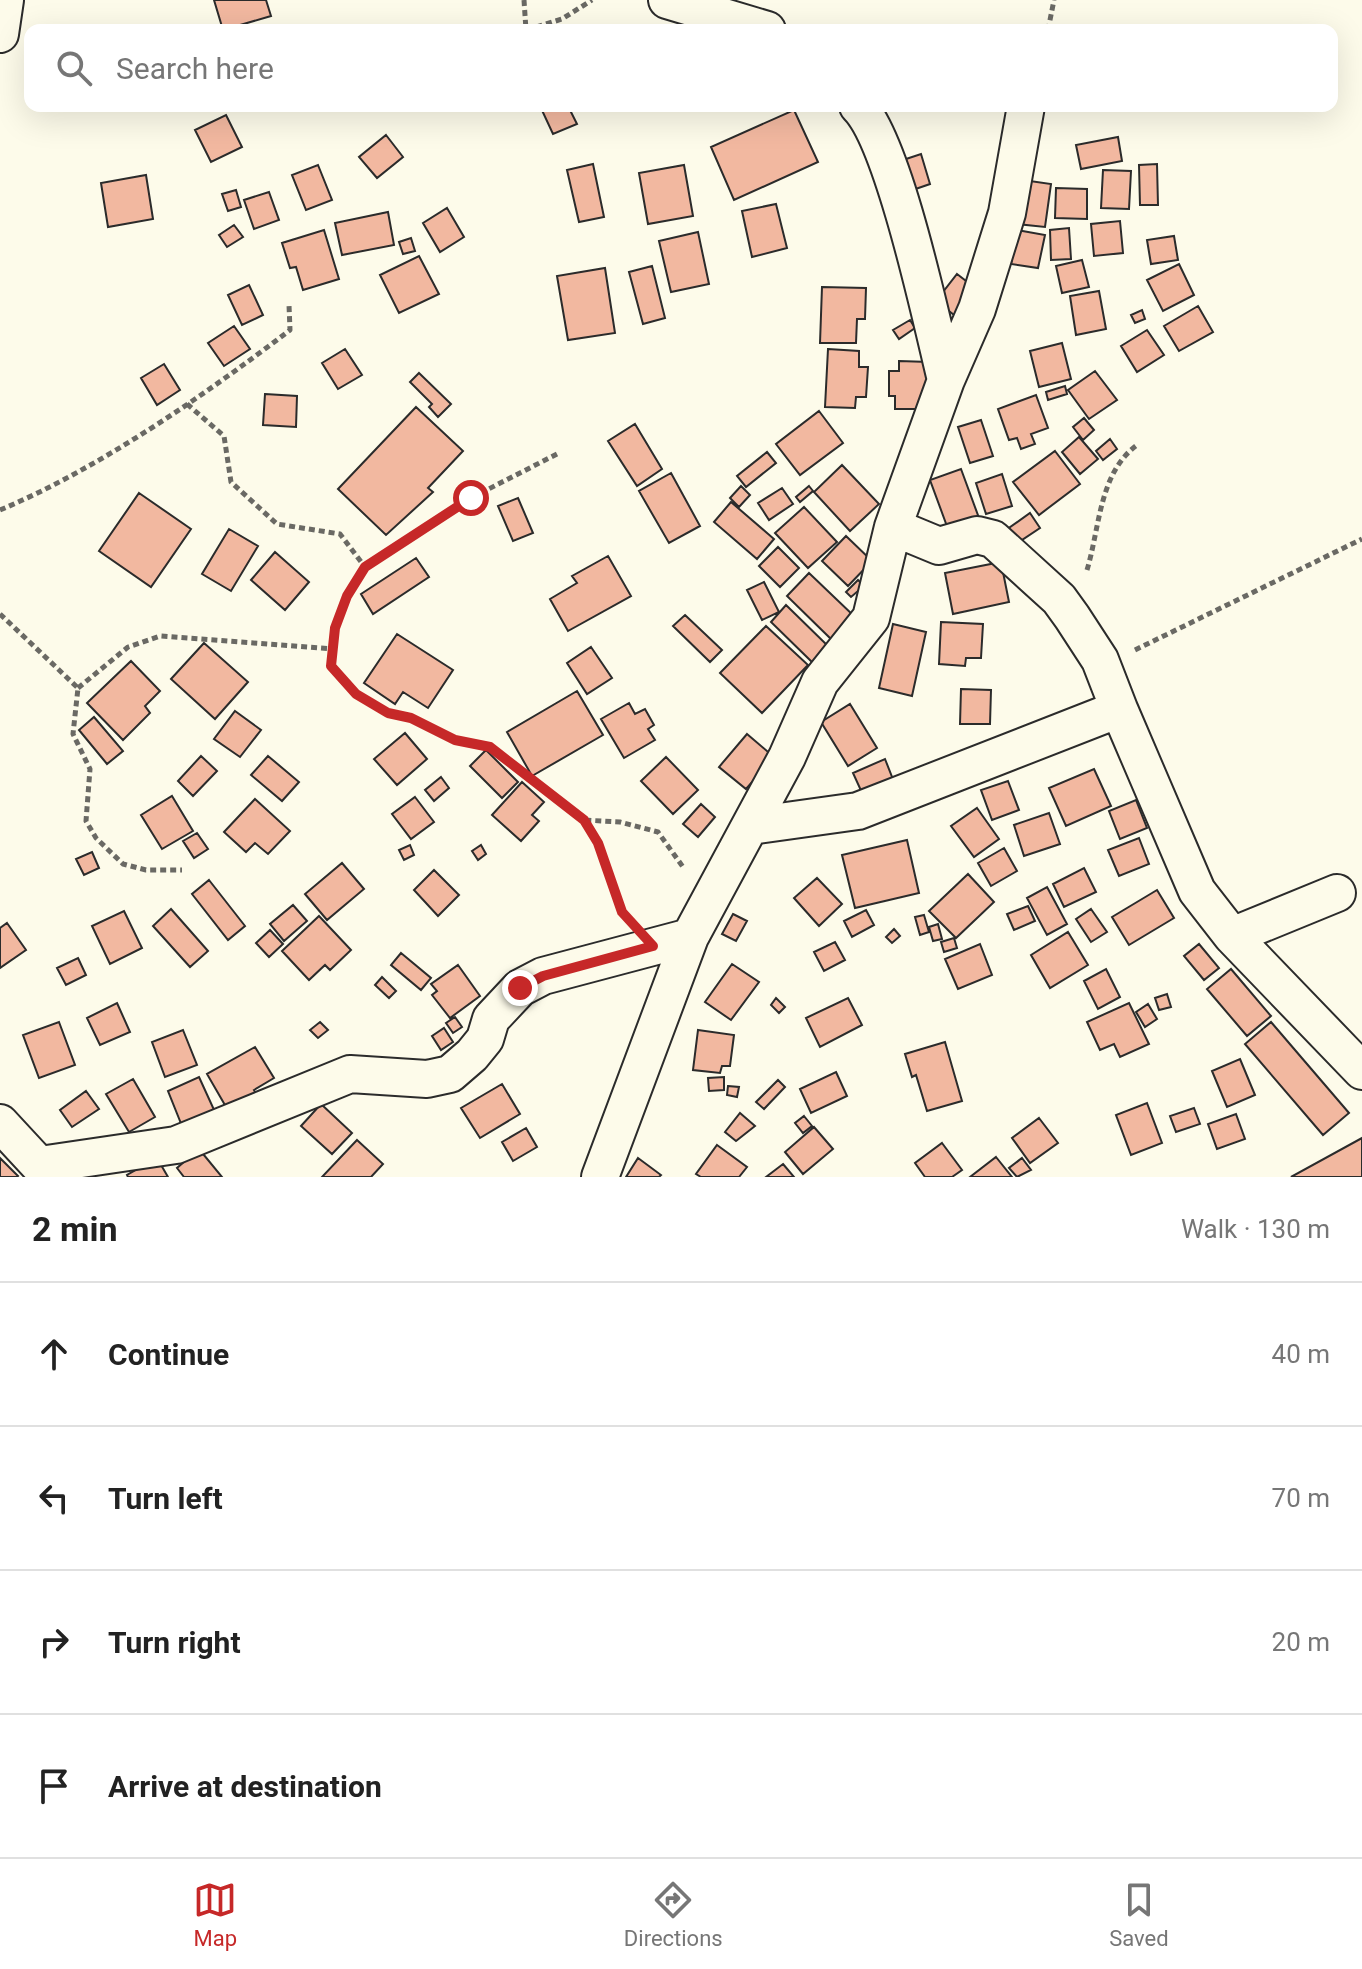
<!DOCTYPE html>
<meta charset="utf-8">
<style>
body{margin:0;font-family:Roboto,sans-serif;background:#f6f6f6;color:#222}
.stop{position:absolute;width:24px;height:24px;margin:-18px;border:6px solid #c62828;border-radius:50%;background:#fff}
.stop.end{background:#c62828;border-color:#fff;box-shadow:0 2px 8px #0008}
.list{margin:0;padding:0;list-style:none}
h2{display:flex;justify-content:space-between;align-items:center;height:104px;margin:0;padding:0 32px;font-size:34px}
h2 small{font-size:26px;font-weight:400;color:#767676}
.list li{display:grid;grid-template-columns:52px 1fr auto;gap:24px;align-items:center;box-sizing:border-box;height:144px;padding:0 32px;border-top:2px solid #e0e0e0}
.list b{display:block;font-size:30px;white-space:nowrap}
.list em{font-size:26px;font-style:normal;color:#767676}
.icon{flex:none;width:44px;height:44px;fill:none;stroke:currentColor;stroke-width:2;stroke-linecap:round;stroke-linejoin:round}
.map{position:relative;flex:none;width:1362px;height:1177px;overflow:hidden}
.search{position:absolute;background:#fff;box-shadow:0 8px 32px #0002;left:24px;right:24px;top:24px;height:88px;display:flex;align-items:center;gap:20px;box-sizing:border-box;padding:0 28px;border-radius:16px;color:#767676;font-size:30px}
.sheet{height:680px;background:#fff}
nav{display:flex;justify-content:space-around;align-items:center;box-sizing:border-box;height:112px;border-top:2px solid #e0e0e0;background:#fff;font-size:22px;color:#767676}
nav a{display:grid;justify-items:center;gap:4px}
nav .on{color:#c62828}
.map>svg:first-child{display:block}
</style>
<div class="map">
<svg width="1362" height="1177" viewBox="0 0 1362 1177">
<rect width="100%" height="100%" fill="#fdfbea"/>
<path fill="#f2b8a0" stroke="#2b2b2b" stroke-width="2" d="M214,0H266L271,16L223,30Z
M540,106H568L577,124L553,134Z
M794,110L818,162L734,200L711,147Z
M226,115L242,147L211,162L195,130Z
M386,135L403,157L377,178L359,157Z
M1118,137L1122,161L1081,169L1076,145Z
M921,154L930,184L904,193L894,163Z
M593,164L604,217L579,222L567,170Z
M1157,164L1158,205H1140L1139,165Z
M318,165L332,200L306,210L292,175Z
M684,165L693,216L648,224L639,173Z
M1103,170L1131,171L1129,209L1101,208Z
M146,175L153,219L108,227L101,183Z
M1023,180L1051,184L1045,227L1017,224Z
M1056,188L1087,189V219L1055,218Z
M236,190L241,207L228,211L222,194Z
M269,192L279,220L254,229L244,200Z
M776,204L787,248L752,257L742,211Z
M447,208L464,237L440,252L423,223Z
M388,212L394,245L342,255L335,223Z
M1120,221L1123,253L1094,256L1091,224Z
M234,225L243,237L227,247L219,235Z
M1069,228L1071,259L1051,260L1050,230Z
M324,230L339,279L303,290L296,267L290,268L282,243Z
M1017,230L1045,235L1038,268L1011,264Z
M698,232L709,284L671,292L659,241Z
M1174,236L1178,260L1151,264L1147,240Z
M411,238L415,251L403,254L399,242Z
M419,256L439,294L399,313L380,275Z
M1082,260L1089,287L1062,293L1056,266Z
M1179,264L1194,295L1163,311L1147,280Z
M652,266L665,318L643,324L629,272Z
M605,268L615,333L568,340L557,276Z
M957,274L979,291L958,318L936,301Z
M249,285L263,315L242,325L228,295Z
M822,287L866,288L865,319H857L856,343H820Z
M1099,291L1106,329L1076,335L1070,296Z
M1198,306L1213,332L1179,351L1164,326Z
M1142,310L1145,319L1135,323L1131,315Z
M910,320L915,328L899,339L893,330Z
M234,326L250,349L224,366L208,343Z
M1147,330L1164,355L1137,372L1121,346Z
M1062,343L1071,379L1039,387L1030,351Z
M345,349L362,375L338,389L322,363Z
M828,349L859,351V367H868L866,397H856L855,408L825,407Z
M899,361L929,362L928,409H895V396H889V371H899Z
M164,364L180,390L157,405L141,378Z
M1095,371L1117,400L1089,419L1068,390Z
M419,373L451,404L438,417L429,407L432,404L410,382Z
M1065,386L1067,394L1048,400L1046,392Z
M265,394L297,396L296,427L263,425Z
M1036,395L1048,428L1031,434L1035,444L1021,449L1017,438L1009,440L998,409Z
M416,407L463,451L428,488L433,492L386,535L338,489Z
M819,411L843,443L800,475L776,444Z
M1084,418L1094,430L1083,440L1073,427Z
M981,420L993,456L970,463L958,427Z
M635,424L662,469L637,486L608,441Z
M1079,437L1098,459L1080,474L1062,452Z
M1110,439L1117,449L1103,460L1096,451Z
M1055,451L1080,484L1039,515L1013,482Z
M767,452L776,463L746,487L737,476Z
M842,465L879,504L850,531L814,492Z
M961,469L979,518L948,529L930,480Z
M671,473L700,526L669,543L639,491Z
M1002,474L1012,506L986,514L976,483Z
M741,486L750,495L739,507L730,498Z
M809,486L813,491L800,502L796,497Z
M782,488L793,504L769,520L758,503Z
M139,493L191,529L151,587L99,551Z
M518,498L533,533L513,541L498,506Z
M731,502L774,539L757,559L714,522Z
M804,507L837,542L808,568L775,533Z
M1030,513L1040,528L1016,544L1006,530Z
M229,529L258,546L231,591L202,574Z
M846,536L872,561L848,586L822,561Z
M778,547L799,568L780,587L759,566Z
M275,552L309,582L285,610L251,580Z
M608,556L631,596L568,631L550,599L577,583L572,576Z
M416,558L429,577L373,614L361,594Z
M1001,562L1009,602L953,614L945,573Z
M809,573L855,617L832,640L787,596Z
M858,580L864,586L851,597L846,592Z
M764,582L779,612L762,620L747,590Z
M786,605L829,647L813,663L771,622Z
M685,615L722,650L710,662L673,626Z
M941,622L983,624L981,658H966L965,666L939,664Z
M893,624L926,632L912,696L879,688Z
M766,626L808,665L762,713L720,673Z
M397,634L453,670L428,708L403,692L395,704L364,683Z
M204,643L248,682L215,719L171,679Z
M591,647L612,678L587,694L567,663Z
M131,661L160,691L145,706L150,713L123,740L87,703Z
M961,689L991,690L990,724H960Z
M577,691L603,735L532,776L507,732Z
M629,703L635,714L645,709L654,725L648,729L655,740L624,758L601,719Z
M850,704L877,748L848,766L821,722Z
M235,711L261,730L240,757L214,739Z
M94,717L123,751L107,764L79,730Z
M405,733L427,759L397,785L374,759Z
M747,734L774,757L746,789L719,767Z
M486,750L518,782L502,798L470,766Z
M201,756L217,771L193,796L178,781Z
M268,756L299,782L282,801L251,775Z
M666,757L698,790L673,814L641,781Z
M885,759L894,782L863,795L853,773Z
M1094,769L1111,806L1066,826L1049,788Z
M441,777L449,788L434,801L425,790Z
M1008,781L1019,810L992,820L981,790Z
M522,782L544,802L532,815L539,821L521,841L492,815Z
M172,796L193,831L162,849L141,815Z
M415,797L434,822L411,839L392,814Z
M255,799L290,831L268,854L255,843L246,852L224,832Z
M1136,800L1147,828L1120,839L1109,811Z
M701,804L715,817L698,837L683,824Z
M977,808L999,839L974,857L951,826Z
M1049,813L1060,844L1024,856L1014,825Z
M197,833L208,849L194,858L183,841Z
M1139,838L1149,864L1119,876L1108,850Z
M907,840L919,893L855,908L842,855Z
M410,845L414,855L404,860L399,850Z
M481,845L486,854L478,860L472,851Z
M1004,848L1017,871L991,886L978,863Z
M92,852L99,868L84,875L76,859Z
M342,863L364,889L327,920L305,894Z
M1084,868L1096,892L1064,907L1053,884Z
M434,870L459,895L438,916L414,890Z
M968,874L994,902L956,938L929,911Z
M817,878L842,904L819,926L794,898Z
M209,880L245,926L228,940L192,894Z
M1047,887L1067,924L1047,935L1027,898Z
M1157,890L1174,918L1129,945L1112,917Z
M293,905L307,921L284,941L270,924Z
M1028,906L1035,921L1014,930L1007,914Z
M171,909L208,951L190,967L153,926Z
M1091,909L1107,932L1091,942L1076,919Z
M866,910L874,925L852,937L844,921Z
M124,911L142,948L110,964L92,926Z
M733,914L747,921L736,941L722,934Z
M924,915L929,932L920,935L915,917Z
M319,916L351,950L330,970L325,965L309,980L282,951Z
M7,923L26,950L0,968V928Z
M938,924L942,939L933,941L929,927Z
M894,929L900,936L892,943L886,937Z
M270,930L283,944L269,957L256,943Z
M1068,932L1088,965L1050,988L1031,955Z
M954,938L957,948L944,952L941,942Z
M835,942L845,960L824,971L814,952Z
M980,944L992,975L958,989L945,959Z
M1199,944L1219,968L1204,980L1184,956Z
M401,953L431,978L421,990L391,965Z
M78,958L86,975L66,985L57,968Z
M732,964L759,982L731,1020L705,1002Z
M458,965L480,996L450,1018L432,995L437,991L431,984Z
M1106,969L1120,997L1098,1009L1084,981Z
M1231,969L1271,1016L1247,1036L1207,989Z
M382,977L396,991L389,998L375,985Z
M1167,994L1171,1007L1159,1010L1155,998Z
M776,998L785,1007L779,1013L771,1005Z
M848,998L862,1025L820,1047L806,1018Z
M117,1003L130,1032L100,1045L87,1018Z
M1129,1003L1149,1044L1120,1057L1114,1044L1100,1050L1087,1022Z
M1148,1004L1157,1019L1145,1027L1136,1012Z
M455,1017L462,1027L453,1033L446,1023Z
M59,1022L75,1065L39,1078L23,1035Z
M320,1022L328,1030L318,1038L310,1030Z
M1271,1022L1349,1113L1323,1135L1245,1044Z
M444,1028L453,1042L441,1050L432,1036Z
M183,1030L197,1065L165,1077L152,1042Z
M698,1030L734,1035L730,1066H722L720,1073L693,1070Z
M945,1042L962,1101L927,1111L916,1075L912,1077L905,1054Z
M255,1047L274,1078L254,1090L257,1095L229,1112L207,1074Z
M1240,1059L1255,1095L1227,1107L1212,1071Z
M836,1072L847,1096L811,1113L800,1089Z
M199,1077L215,1112L182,1126L168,1091Z
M724,1077V1090L709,1091L708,1078Z
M133,1079L155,1117L129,1132L106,1094Z
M778,1080L785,1087L764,1109L756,1102Z
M502,1084L520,1114L480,1138L461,1108Z
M728,1086L739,1087L737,1097L727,1095Z
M86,1091L99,1109L72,1127L60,1110Z
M1147,1103L1162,1143L1131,1155L1116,1115Z
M321,1104L352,1133L332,1154L301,1126Z
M1194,1108L1200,1124L1176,1132L1170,1116Z
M740,1113L755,1126L736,1141L725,1132Z
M1236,1114L1245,1139L1217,1149L1208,1124Z
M804,1116L812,1126L803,1133L795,1123Z
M1039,1118L1058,1143L1030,1163L1012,1138Z
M814,1127L833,1149L803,1174L785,1152Z
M526,1128L537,1147L513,1161L502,1142Z
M1362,1138V1177H1291Z
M357,1140L383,1164L371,1177H322Z
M942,1143L962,1170L952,1177H925L915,1163Z
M717,1145L747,1167L739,1177H701L696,1174Z
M199,1149L222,1177H184L177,1168Z
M996,1157L1012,1177H970Z
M0,1158L18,1176L17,1177H0Z
M157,1158L168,1177H128L127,1175Z
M638,1158L661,1175L659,1177H626Z
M1022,1158L1031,1170L1017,1177L1009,1168Z
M783,1164L794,1177H766Z"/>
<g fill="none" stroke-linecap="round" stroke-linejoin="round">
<defs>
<path id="street" d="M667,0L767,30
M0,34L5,0
M858,106C894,142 932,323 946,380
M893,527L939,546L977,535L993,539L1059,599L1072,617L1100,660L1119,709
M750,826L858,811L1119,709L1197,891L1232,936L1337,893
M1232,936L1362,1071
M0,1123L50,1177
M40,1165L176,1145L350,1074L427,1079L450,1074L472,1055L485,1039L491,1019L520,988L543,976L690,937
M600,1177L690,937L787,757L820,682L871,618L893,527L946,380L977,309L1007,213L1026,106"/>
</defs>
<use href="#street" stroke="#2b2b2b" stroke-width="40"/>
<path stroke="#6a6964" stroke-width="5" stroke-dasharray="6 4" stroke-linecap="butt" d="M524,0L526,30
M527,30L562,19L592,0
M1048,30L1054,0
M187,404L224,436L231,482L277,524L340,534L365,567L471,498L557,454
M0,510C98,469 205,395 290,330L289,305
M365,567L347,596L335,628L331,666L356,694L388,713L411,718L455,740L490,747L584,820L620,822L658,832L683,867
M1087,570C1100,527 1099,473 1137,445
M0,614L78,688L73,734L90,769L86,821L96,838L123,864L146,870H182
M1135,650L1362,539
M78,688L128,647L160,636L333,649
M584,820L598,843L625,916"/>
<use href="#street" stroke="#fdfbea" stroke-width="36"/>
</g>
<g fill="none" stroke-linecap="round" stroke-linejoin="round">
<path stroke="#c62828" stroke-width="10" d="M471,498L365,567L347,596L335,628L331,666L356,694L388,713L411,718L455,740L490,747L584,820L598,843L622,912L653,946L543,976L520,988"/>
</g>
</svg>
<div class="stop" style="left:471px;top:498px"></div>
<div class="stop end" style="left:520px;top:988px"></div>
<div class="search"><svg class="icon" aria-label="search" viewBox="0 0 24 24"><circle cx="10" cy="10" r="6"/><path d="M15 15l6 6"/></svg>Search here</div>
</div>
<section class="sheet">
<h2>2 min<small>Walk · 130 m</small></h2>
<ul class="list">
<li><svg class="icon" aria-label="ahead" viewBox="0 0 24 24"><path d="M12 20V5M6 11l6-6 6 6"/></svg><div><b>Continue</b></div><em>40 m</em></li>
<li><svg class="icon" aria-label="left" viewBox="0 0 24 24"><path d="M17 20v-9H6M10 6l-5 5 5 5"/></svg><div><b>Turn left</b></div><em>70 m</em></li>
<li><svg class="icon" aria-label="right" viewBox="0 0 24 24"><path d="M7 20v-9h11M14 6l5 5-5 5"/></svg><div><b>Turn right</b></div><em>20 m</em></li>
<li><svg class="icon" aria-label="arrive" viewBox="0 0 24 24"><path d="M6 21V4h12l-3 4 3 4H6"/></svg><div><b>Arrive at destination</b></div></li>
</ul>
</section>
<nav>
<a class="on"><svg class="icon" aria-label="map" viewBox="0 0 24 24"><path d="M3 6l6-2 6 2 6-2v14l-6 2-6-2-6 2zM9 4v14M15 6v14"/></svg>Map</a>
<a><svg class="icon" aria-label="directions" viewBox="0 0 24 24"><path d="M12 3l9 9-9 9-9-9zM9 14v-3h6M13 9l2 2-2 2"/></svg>Directions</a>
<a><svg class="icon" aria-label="saved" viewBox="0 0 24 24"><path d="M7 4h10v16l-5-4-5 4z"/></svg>Saved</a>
</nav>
